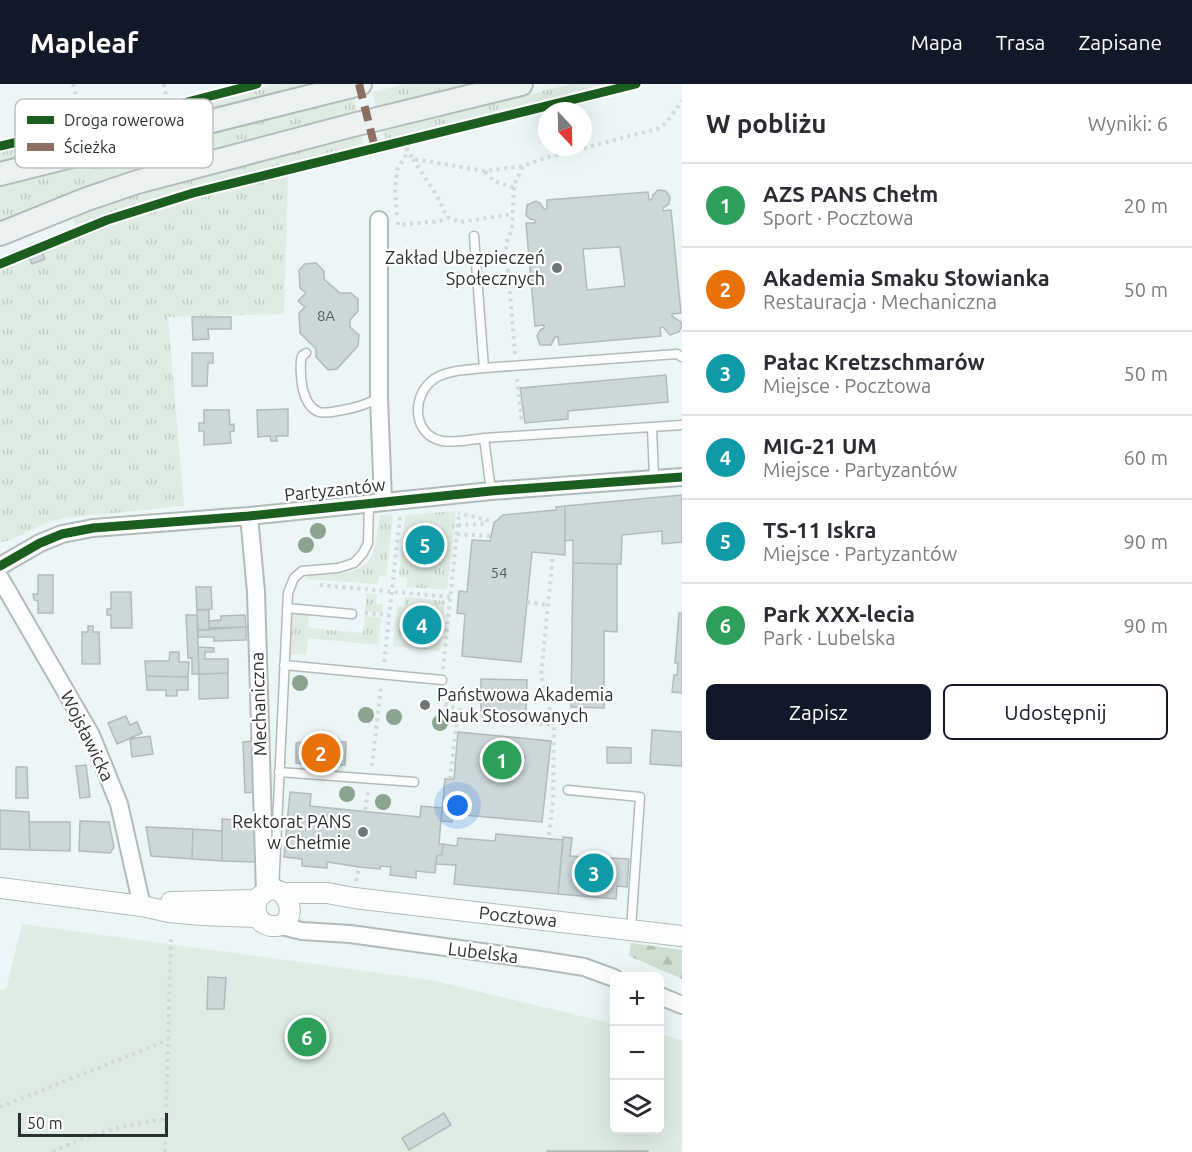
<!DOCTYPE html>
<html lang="pl">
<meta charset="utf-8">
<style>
body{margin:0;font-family:Ubuntu,sans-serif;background:#f7f7f7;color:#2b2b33}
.controls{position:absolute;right:18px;bottom:18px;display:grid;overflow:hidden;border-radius:9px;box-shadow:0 6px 24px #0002}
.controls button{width:54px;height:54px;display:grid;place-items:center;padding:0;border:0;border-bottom:2px solid #e1e1e2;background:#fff;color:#2b2b33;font:30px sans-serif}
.compass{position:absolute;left:538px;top:18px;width:54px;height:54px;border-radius:50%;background:#fff;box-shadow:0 6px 24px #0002;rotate:158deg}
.scale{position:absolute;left:18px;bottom:15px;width:150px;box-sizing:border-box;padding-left:6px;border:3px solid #2a3030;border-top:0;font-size:16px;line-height:21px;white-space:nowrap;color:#2a3030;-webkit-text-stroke:4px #fff;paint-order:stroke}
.you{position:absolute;left:458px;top:722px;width:21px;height:21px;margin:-15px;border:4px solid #fff;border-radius:50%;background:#1a73e8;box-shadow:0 0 0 9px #1a73e833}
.badge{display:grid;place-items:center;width:39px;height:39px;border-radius:50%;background:#111827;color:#fff;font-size:20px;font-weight:700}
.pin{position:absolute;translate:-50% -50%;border:3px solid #fff;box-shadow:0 2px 6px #0006}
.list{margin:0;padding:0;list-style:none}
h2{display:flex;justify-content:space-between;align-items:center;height:78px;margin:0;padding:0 24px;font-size:26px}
h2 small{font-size:20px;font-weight:400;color:#7c7c81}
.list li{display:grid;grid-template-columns:39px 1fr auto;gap:18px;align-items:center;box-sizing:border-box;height:84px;padding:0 24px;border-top:2px solid #e1e1e2}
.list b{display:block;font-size:22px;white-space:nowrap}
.list p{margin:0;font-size:20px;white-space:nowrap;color:#7c7c81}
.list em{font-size:20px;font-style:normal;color:#7c7c81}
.actions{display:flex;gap:12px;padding:18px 24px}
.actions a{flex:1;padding:14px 0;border:2px solid #111827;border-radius:9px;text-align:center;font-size:21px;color:#111827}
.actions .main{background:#111827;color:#fff}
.icon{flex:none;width:33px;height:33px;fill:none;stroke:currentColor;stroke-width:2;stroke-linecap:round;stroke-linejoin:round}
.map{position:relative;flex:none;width:682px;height:1068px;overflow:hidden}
header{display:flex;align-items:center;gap:36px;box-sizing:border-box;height:84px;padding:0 30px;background:#111827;color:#fff}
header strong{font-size:28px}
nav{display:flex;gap:33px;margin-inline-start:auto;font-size:21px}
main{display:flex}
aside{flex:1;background:#fff}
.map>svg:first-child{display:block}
</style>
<header>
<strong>Mapleaf</strong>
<nav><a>Mapa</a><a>Trasa</a><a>Zapisane</a></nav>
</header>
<main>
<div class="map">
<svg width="682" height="1068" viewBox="0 0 682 1068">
<defs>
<pattern id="grass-tufts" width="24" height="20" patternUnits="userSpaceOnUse" patternTransform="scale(1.5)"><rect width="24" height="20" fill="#dfece3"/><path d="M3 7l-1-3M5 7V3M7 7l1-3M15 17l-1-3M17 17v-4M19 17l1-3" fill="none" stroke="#c0cbc3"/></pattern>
<pattern id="forest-firs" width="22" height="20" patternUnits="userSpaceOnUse" patternTransform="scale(1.5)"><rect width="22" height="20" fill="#cedfd2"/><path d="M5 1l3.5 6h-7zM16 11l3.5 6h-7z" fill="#b1c0b5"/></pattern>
</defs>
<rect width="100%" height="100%" fill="#ecf6f6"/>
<path fill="url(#grass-tufts)" d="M276,0H313L0,77V68Z
M405,0H470L376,23L373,8Z
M571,0H605L386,55L382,47Z
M354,12L357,28L132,85L0,136V102Z
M363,52V60L176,107L75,141L73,136L85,128L150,106Z
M288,90L284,230L168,233L184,422L64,434L49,438L8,457L0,458V187L29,173L33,180L45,175L42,168L109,141L196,114Z
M456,427L447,506L406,503L407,494L399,493L405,431Z
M393,430L386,492H379L377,500L305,495L308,492C329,490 364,493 373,469C378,458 377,443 380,431Z
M367,509L377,510L376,519L383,520L382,529L365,527Z
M405,513L445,517L440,567L393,562L397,522H404Z
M293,526L309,528L308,544L363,549L365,532L381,534L378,561L308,554L306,571L289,570Z"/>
<path fill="url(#forest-firs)" d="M631,859L682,866V895L629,872Z"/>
<path fill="#dfece3" d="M22,840L431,896L614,940V1046H660V950L682,956V1068H0V906L6,905Z"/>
<path fill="#ccd7d9" stroke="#b3babb" stroke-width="1.5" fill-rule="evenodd" d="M658,106L666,107L670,113L669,120L663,124V127L671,126L681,229L672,230V232L681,238L682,242L679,248L670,251L663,243L660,244L661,252L559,261L558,253H555L551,261H540L537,252L540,246L544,244V241L535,242L526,139H535V136L530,135L526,131L527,121L536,117L540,119L544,125H547V116L648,108L649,116L652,115L653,111ZM620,163L625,202L587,206L583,165Z
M42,168L45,175L32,180L29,173Z
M316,179L324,187V195L340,209H351L358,215V227L350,236V243L359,251L358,262L337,285L328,286L316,273V265L300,249L299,229L305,223L298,217L306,209L300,204L299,186L305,180Z
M192,233H231V245H208L209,255L193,256Z
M192,269H213V279H208L207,302H192Z
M666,291L668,318L568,327V335L525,339L520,304Z
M288,325V352H276L277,357H271L270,352L258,353L257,326Z
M204,326H229L230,341L234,340V347L230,348L231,359L204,361V347H199V339H204Z
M682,411V458L662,460V447L622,451L621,480L573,479V456L565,457V422Z
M565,422V471L532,468L521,578L462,572L465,530L457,529L459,507L467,508L472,456L490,457L494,439L503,431L556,426V423Z
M573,479L617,480V548L604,547V624L571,623Z
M38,491H53V529H38V517L34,516L33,510H38Z
M196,503H211L212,525L197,526Z
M111,508H131L132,544H111V531H107V525H111Z
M197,526H209V546H198Z
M679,529H682V609L672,608L674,591H677L678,579H675Z
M186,531H197L199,590H192V574H188Z
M245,531L246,543L209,544V537L221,536V532Z
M88,542H93V548H99L100,580H82V548H88Z
M246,543V556L214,557V553H198V546Z
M198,563L214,564V568H205V575H228V589L199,590Z
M170,568H179V578H189L188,593L146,592L145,577H169Z
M228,589V614L199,615V590Z
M146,592L188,593V606H177V612H166V606H147Z
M481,595L527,596L526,628L481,627Z
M126,632L130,641L137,638L142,649L117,660L108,639Z
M652,646L682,648V682L650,680Z
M458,648L551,657L542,738L453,730L452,738L441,737L445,695H454Z
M150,652L153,670L132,673L130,655Z
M254,657L257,708L245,709L243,658Z
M306,658H346L345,681H329V685H321V681L296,679V659Z
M607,663L631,664V679H607Z
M86,681L90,713L80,714L76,682Z
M16,683H27L28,714H16Z
M290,708L311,710L310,722L420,733L421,722L442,724L439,760H443L442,771H437L435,789L416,787V794L390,791L391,783L380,782V785L359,783L327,778V784L302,782V775L284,773Z
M0,726L29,728L30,766L0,765Z
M222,735L258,738L260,778L222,777Z
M80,737L109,738L114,763L110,769L79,767Z
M29,738H70V767L30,766Z
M146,743L193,745L192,775L151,772Z
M193,745L222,747V777L192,775Z
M496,750L563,756L558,810L454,800L456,781L436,780L437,771H442L443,760L457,762L458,754L495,757Z
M563,753L572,754L570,772L629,775L627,803L617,802L616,815L558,810Z
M208,893L226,894L224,925H207Z
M444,1029L451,1041L409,1066L402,1054Z
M547,1067H648V1068H547Z"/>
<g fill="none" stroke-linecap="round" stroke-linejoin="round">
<defs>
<path id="service" d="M474,152L484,284C468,286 447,286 434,295C411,311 412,351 442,357C456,359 470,356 484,354L682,341
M306,269L302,272L301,276C300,292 301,321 319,328C326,330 336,327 343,326C356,324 367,320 379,314
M484,284L677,270L682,273
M652,343L654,395
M484,354L491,407
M287,524L352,530
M284,581L442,596
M279,688L414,698
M568,706L640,713L631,845
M274,806L288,509L294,494L302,487L338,484L354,479L363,469L368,459L369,419"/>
<path id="minor" d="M379,136V314L383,417
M249,432L256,508L265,808
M0,482L40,459L62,450L93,444L249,432L491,407L682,393
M0,494L91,651L119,720L142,822
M277,841L302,847L350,850L540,876L584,883L614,894
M660,912L682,921"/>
<path id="tertiary" d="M0,804L142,822L169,828L201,831L257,833
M282,809H327L354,814L682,852
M171,818L257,816C283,781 308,845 271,842C258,840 253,827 257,816"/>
<path id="secondary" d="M0,90L360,0
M0,150L87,115L137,98L353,41L521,0"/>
</defs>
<use href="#service" stroke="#b3bbba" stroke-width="11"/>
<use href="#minor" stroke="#b3bbba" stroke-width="20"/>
<use href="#tertiary" stroke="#b3bbba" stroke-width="22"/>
<use href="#secondary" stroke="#b3bbba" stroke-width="26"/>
<path stroke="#d4d7d7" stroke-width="4" stroke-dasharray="3 4.5" stroke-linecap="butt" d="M73,0L84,42
M164,0L168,23
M402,58L413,75L485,87L522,82
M413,75L437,112L447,133L461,138L513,130
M485,88L494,97L514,104
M397,131L395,105L397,86L408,68
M398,138V141L440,137L447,133
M515,270L506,161L512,144L514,101L523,82L549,73L657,45L666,39L682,17
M517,295L522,339
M458,441L486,440L487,436L459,429
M457,450L490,452
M320,501L450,513
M527,518L547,521
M365,529L389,531
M384,578L400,433
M443,585L459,428
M442,607L441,618C477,636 515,637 554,641L541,592L553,470
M504,627V636
M372,682L381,603
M450,695L458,627
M365,726L368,708
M549,751L553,718L554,641
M356,797L359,783
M0,1023L168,956
M53,1068C89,1049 126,1041 166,1035
M165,1068L171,853"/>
<use href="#service" stroke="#fcfefe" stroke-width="8"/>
<use href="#minor" stroke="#fcfefe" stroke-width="16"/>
<use href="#tertiary" stroke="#fcfefe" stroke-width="20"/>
<use href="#secondary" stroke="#ecf2f1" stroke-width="22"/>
<path stroke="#8d6e63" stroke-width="8" stroke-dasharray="15 8" stroke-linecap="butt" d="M359,0L375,64"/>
<defs>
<path id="cycleway" d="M0,62L168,23L257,0
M0,180L107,136L193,109L636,0
M0,482L40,459L62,450L93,444L249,432L491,407L682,393"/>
</defs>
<use href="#cycleway" stroke="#fff" stroke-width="13"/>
<use href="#cycleway" stroke="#1b5e20" stroke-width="9"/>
</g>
<g fill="#8ca38f">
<circle cx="318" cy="447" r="8"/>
<circle cx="306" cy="461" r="8"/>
<circle cx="300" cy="599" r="8"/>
<circle cx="366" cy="631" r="8"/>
<circle cx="394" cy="633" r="8"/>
<circle cx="440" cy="639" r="8"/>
<circle cx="347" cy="710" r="8"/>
<circle cx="383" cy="718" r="8"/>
</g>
<g fill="#6e7575" stroke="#fff" stroke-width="2">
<circle cx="557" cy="184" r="6"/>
<circle cx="425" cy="621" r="6"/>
<circle cx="363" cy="748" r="6"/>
</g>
<g text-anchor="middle" stroke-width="4.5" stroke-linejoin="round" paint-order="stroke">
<g font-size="15" fill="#525a5a">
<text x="326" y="237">8A</text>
<text x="499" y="494">54</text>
</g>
<g font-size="18" fill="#2a3030" stroke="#fff" text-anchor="end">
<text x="545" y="180">Zakład Ubezpieczeń<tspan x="545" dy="21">Społecznych</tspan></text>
<text x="437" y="617" text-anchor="start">Państwowa Akademia<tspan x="437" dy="21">Nauk Stosowanych</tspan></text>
<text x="351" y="744">Rektorat PANS<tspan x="351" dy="21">w Chełmie</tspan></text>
</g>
<g font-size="18" fill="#2a3030" stroke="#fff">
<text transform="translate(335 406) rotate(-6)" y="6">Partyzantów</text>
<text transform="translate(259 620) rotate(-92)" y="6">Mechaniczna</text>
<text transform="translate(87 652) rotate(64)" y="6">Wojsławicka</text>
<text transform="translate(518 833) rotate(6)" y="6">Pocztowa</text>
<text transform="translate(483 869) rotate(7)" y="6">Lubelska</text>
</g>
</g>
<rect x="15" y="15" width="198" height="69" rx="9" fill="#fff" stroke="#bfc1c1" stroke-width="1.5"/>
<rect x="27" y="32" width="27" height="8" fill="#1b5e20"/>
<rect x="27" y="59" width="27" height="8" fill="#8d6e63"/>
<g font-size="16" fill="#2a3030">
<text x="64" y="42">Droga rowerowa</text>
<text x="64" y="69">Ścieżka</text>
</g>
</svg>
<div class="controls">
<button>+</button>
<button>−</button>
<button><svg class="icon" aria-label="layers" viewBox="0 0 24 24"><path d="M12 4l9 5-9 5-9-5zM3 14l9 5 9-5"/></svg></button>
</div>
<svg class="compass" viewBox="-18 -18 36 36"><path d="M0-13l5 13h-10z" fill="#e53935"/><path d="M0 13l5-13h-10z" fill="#7c7c81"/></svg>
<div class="scale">50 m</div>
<div class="you"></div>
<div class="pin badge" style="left:502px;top:676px;background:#2e9e5b">1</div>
<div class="pin badge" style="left:321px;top:669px;background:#e8710a">2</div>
<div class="pin badge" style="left:594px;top:789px;background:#0f9aa8">3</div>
<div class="pin badge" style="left:422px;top:541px;background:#0f9aa8">4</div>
<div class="pin badge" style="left:425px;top:461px;background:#0f9aa8">5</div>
<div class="pin badge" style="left:307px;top:953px;background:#2e9e5b">6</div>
</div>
<aside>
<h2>W pobliżu<small>Wyniki: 6</small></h2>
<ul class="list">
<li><span class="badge" style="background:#2e9e5b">1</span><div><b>AZS PANS Chełm</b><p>Sport · Pocztowa</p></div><em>20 m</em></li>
<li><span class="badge" style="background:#e8710a">2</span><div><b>Akademia Smaku Słowianka</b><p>Restauracja · Mechaniczna</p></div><em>50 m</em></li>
<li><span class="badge" style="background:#0f9aa8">3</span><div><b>Pałac Kretzschmarów</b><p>Miejsce · Pocztowa</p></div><em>50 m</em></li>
<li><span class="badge" style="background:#0f9aa8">4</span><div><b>MIG-21 UM</b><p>Miejsce · Partyzantów</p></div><em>60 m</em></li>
<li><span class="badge" style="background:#0f9aa8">5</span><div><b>TS-11 Iskra</b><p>Miejsce · Partyzantów</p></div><em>90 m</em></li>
<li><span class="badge" style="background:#2e9e5b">6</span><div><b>Park XXX-lecia</b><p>Park · Lubelska</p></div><em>90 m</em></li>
</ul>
<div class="actions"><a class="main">Zapisz</a><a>Udostępnij</a></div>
</aside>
</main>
